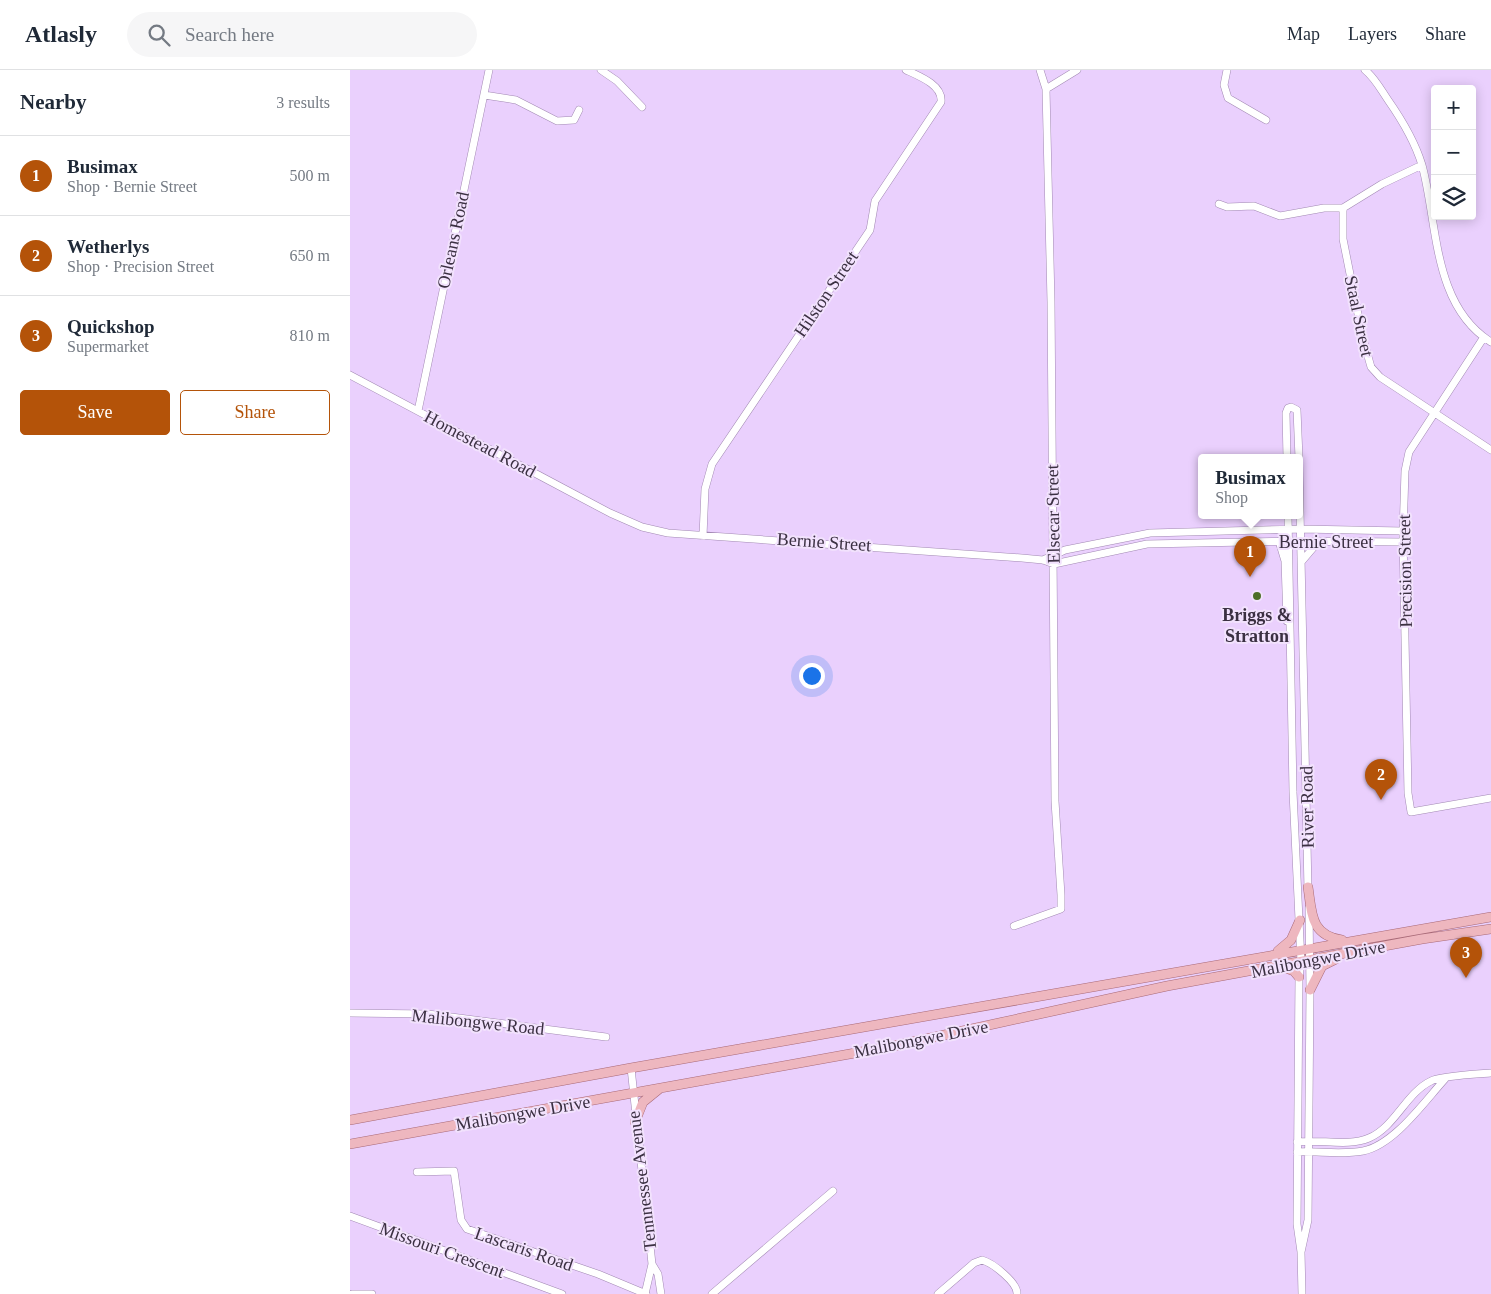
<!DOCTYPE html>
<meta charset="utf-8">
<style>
body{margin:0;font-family:"Times New Roman",serif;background:#f6f6f7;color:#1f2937}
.controls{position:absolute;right:15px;top:15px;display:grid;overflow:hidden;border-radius:5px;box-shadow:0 2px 12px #0003}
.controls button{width:45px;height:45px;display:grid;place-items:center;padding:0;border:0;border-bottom:1px solid #e0e1e3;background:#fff;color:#1f2937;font:25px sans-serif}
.you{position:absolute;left:461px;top:605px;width:18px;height:18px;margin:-12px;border:4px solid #fff;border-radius:50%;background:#1a73e8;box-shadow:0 0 0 8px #1a73e833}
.badge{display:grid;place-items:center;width:32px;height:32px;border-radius:50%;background:#b45309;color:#fff;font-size:16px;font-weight:700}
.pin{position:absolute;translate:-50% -41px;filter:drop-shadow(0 1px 2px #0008)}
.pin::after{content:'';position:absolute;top:26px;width:18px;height:15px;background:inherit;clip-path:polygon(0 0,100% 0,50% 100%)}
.popup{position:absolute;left:848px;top:384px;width:105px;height:65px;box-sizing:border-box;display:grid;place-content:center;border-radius:5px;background:#fff;filter:drop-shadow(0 1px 4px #0005);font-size:16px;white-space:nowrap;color:#747a83}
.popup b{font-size:19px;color:#1f2937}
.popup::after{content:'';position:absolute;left:50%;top:100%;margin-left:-10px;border:10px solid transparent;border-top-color:#fff}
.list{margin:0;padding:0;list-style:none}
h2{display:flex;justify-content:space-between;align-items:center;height:65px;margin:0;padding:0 20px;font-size:21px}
h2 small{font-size:16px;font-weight:400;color:#747a83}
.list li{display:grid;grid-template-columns:32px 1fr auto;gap:15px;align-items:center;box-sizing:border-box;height:80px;padding:0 20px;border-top:1px solid #e0e1e3}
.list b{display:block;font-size:19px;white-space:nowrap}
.list p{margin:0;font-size:16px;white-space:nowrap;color:#747a83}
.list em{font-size:16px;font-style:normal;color:#747a83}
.actions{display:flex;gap:10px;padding:15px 20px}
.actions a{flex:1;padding:11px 0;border:1px solid #b45309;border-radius:5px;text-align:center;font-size:18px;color:#b45309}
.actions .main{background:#b45309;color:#fff}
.icon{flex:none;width:28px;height:28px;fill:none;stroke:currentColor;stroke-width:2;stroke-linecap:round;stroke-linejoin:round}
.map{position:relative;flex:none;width:1141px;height:1224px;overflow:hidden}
header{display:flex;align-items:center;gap:30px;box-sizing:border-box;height:70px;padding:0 25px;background:#fff;border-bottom:1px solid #e0e1e3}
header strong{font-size:24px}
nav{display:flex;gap:28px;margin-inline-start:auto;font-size:18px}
.search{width:350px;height:45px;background:#f6f6f7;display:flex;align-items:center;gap:12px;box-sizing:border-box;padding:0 18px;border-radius:28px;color:#747a83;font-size:19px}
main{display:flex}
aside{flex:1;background:#fff}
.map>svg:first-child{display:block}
</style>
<header>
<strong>Atlasly</strong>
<div class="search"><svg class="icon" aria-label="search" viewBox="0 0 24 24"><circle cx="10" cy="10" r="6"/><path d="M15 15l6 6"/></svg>Search here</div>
<nav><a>Map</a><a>Layers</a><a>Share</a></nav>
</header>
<main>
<aside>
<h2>Nearby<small>3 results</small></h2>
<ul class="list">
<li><span class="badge">1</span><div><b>Busimax</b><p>Shop · Bernie Street</p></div><em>500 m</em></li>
<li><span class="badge">2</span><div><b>Wetherlys</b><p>Shop · Precision Street</p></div><em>650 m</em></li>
<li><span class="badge">3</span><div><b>Quickshop</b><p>Supermarket</p></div><em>810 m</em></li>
</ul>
<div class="actions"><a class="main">Save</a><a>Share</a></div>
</aside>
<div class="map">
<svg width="1141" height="1224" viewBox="0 0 1141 1224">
<rect width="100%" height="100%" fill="#ead0fd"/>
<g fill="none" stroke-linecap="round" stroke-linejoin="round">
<defs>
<path id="minor" d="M251,0L267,11L292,37
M877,0L874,15L878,28L916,50
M1015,0C1025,8 1031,20 1038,30C1052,50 1065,72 1072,95C1088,153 1082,235 1141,272
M696,19L727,0
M134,25L166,30L207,51L224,50L229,40
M1072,95L1032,114L993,138V169L1013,269L1021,297L1030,307L1141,380
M869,134L877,137L904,136L930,146L974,138H993
M1134,267L1059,382L1055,401L1053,465L1058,723L1061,742L1141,728
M0,305L260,443L292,457L318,463L672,488L693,490L704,494L797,474L940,471L1053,472
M68,341L139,0
M937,388L936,343L938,338L941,337L947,340L949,388
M949,393L958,820
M938,446L943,722L951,892L949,907L947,1154L951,1182L952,1224
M353,466L355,419L362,394L520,160L525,131L591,32C593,15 569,6 556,0
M929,471L935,491L937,551
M693,490L715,480L800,463L951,459L1053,461
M952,491L969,471
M664,856L711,839V825L705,731L701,232L696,19L690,0
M0,943L78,944L256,967
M281,998L302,1194L295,1224
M947,1072C970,1069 998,1077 1019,1068C1045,1057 1056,1023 1081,1011C1089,1006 1129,1004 1141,1003
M947,1082C968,1081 992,1085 1013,1081C1044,1075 1074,1032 1095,1009
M67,1102L104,1101L111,1150L117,1159L248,1204L296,1224
M0,1146L212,1224
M951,1182L958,1150L960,920L959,838
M302,1194L308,1204L311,1224
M2,1224H22
M362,1224L483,1121
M588,1224L624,1193L632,1190C643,1193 668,1213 667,1224"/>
<path id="major" d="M958,817C962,843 960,865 992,870
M928,881L941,870L950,850
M931,896L944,901L949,907
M960,920L972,896L986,889
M0,1050L281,998L1141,847
M285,1052L293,1032L309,1019
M0,1074L544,976L817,916L1072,869L1141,859"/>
</defs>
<use href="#minor" stroke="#a289b3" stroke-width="8"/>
<use href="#major" stroke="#a86977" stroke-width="10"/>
<use href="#minor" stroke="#fff" stroke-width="7"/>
<use href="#major" stroke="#eeb7bf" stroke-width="9"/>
</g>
<circle fill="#4d6f27" stroke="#f2e2fd" stroke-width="2" cx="907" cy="526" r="5"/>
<g text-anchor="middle" stroke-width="4" stroke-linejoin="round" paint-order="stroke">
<g font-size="18" fill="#3b3042" stroke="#f2e2fd">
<text transform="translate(103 170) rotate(-78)" y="6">Orleans Road</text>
<text transform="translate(476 224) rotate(-56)" y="6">Hilston Street</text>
<text transform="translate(1009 246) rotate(78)" y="6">Staal Street</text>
<text transform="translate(130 374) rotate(28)" y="6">Homestead Road</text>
<text transform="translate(703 444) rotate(-91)" y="6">Elsecar Street</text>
<text transform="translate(474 472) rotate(4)" y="6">Bernie Street</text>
<text x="976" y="478">Bernie Street</text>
<text transform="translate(1055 501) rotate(-91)" y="6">Precision Street</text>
<text transform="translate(957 737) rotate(-91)" y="6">River Road</text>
<text transform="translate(968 889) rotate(-11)" y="6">Malibongwe Drive</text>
<text transform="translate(128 952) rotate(6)" y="6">Malibongwe Road</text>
<text transform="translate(571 969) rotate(-11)" y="6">Malibongwe Drive</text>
<text transform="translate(173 1043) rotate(-10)" y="6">Malibongwe Drive</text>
<text transform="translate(292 1111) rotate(-97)" y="6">Tennnessee Avenue</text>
<text transform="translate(174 1179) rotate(19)" y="6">Lascaris Road</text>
<text transform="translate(92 1180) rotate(20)" y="6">Missouri Crescent</text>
</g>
<g font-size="18" font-weight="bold" fill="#3b3042" stroke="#f2e2fd">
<text x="907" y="551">Briggs &amp;<tspan x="907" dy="21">Stratton</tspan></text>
</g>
</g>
</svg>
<div class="controls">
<button>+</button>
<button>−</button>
<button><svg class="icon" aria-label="layers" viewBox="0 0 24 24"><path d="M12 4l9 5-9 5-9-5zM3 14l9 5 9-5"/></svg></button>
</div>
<div class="you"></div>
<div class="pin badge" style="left:900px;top:507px">1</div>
<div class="popup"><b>Busimax</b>Shop</div>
<div class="pin badge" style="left:1031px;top:730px">2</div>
<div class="pin badge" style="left:1116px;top:908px">3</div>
</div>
</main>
